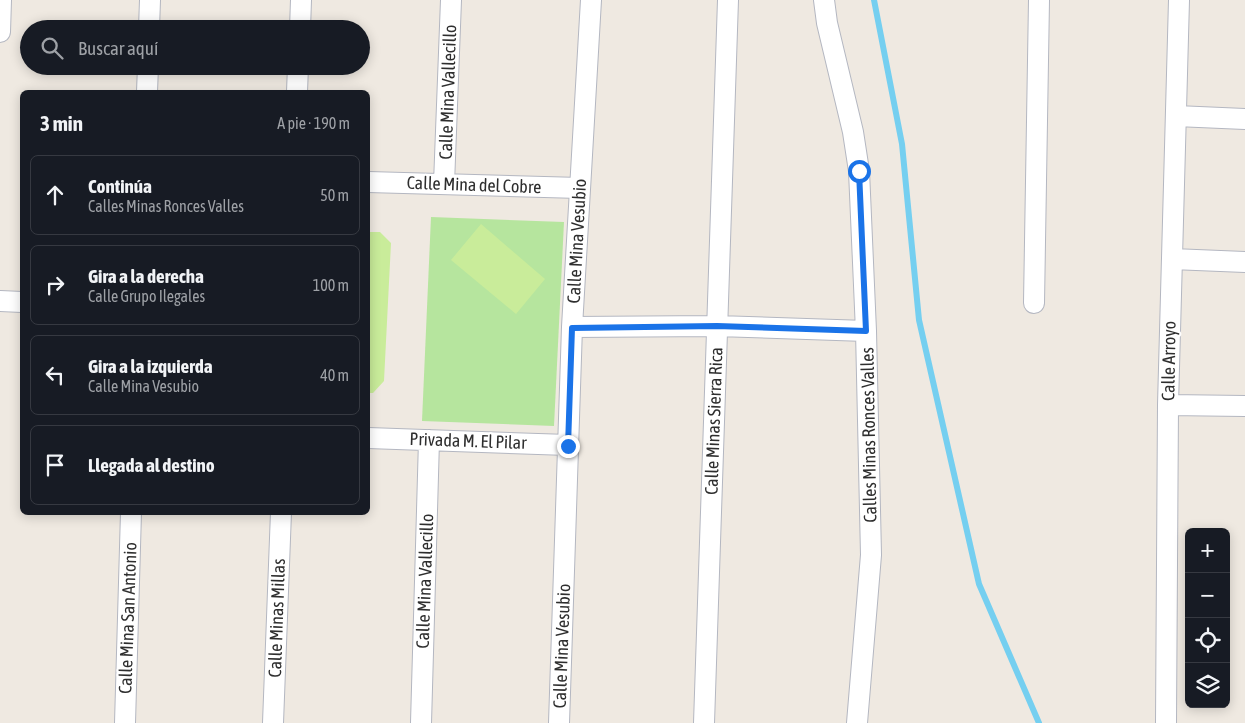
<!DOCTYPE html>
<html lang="es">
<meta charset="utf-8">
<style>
body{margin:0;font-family:"Asap Condensed",sans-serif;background:#242831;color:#f1f3f6}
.controls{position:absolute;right:15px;bottom:15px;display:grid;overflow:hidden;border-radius:8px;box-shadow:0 2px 12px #0003}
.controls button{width:45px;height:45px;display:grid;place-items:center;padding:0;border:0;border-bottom:1px solid #363941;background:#171b24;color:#f1f3f6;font:25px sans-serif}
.stop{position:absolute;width:15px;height:15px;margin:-11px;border:4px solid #1a73e8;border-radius:50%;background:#fff}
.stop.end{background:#1a73e8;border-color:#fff;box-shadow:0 1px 5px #0008}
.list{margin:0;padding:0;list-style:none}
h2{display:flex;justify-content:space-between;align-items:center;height:65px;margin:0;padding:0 20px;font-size:21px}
h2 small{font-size:16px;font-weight:400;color:#9ea1a6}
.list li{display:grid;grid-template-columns:32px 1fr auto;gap:15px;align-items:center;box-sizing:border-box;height:80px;margin:0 10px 10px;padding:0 10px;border:1px solid #363941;border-radius:8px}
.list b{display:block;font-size:19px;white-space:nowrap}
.list p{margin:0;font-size:16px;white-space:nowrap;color:#9ea1a6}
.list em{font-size:16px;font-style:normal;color:#9ea1a6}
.icon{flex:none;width:28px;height:28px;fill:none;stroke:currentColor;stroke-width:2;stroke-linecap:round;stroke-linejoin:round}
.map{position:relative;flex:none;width:1245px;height:723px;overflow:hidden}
.search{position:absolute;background:#171b24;box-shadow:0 2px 12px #0003;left:20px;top:20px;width:350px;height:55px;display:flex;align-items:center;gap:12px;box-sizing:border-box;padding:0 18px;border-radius:28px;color:#9ea1a6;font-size:19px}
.panel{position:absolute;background:#171b24;box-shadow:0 2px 12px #0003;left:20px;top:90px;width:350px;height:425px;border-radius:8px}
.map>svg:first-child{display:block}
</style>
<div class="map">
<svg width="1245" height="723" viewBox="0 0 1245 723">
<rect width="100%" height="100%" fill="#efe9e1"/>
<path fill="#b6e59e" d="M431,217L564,222L554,426L422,421Z"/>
<path fill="#c9ec9a" d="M481,224L545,279L516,314L451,260Z
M368,232H380L391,243L384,381L373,393H368Z"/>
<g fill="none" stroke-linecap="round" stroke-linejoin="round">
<path stroke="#75cff0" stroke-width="6" d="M874,0L902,144L919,320L979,584L1039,723"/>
<defs>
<path id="minor" d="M824,0L827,23L853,132L859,171L866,331L871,555L857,723
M149,29L150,0
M300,29L301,0
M0,32L1,0
M147,92L148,66
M297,92L298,66
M1176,116L1245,119
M368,182L580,188
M444,184L451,0
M1172,259L1245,262
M0,301L22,302
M1034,303L1039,0
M572,327L717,326L866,331
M1168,405L1245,406
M368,438L568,445
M125,723L131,512
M273,723L281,512
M421,723L429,440
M559,723L572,327L591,0
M704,723L728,0
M1166,723L1168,405L1179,0"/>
</defs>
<use href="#minor" stroke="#b4b7c1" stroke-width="22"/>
<use href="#minor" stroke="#fff" stroke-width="20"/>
</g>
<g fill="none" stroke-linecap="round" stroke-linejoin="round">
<path stroke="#1a73e8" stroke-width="6" d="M568,446L572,328L717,326L866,331L859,171"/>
</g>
<g text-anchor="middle" stroke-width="4" stroke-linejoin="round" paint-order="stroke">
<g font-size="18" fill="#2e2e2e" stroke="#fff">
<text transform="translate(448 92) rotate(-88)" y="6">Calle Mina Vallecillo</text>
<text transform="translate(474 185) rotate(2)" y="6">Calle Mina del Cobre</text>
<text transform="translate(577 241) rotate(-87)" y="6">Calle Mina Vesubio</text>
<text transform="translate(1169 361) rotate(-89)" y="6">Calle Arroyo</text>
<text transform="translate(714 421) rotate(-88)" y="6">Calle Minas Sierra Rica</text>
<text transform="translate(869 435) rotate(-91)" y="6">Calles Minas Ronces Valles</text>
<text transform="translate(468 441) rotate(2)" y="6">Privada M. El Pilar</text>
<text transform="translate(425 581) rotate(-88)" y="6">Calle Mina Vallecillo</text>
<text transform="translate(128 618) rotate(-88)" y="6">Calle Mina San Antonio</text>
<text transform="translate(277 618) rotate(-88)" y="6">Calle Minas Millas</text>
<text transform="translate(562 646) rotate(-88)" y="6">Calle Mina Vesubio</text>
</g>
</g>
</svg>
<div class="controls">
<button>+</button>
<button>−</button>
<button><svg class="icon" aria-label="locate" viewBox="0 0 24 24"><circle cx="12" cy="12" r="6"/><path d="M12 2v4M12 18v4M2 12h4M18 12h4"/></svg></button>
<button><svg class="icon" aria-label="layers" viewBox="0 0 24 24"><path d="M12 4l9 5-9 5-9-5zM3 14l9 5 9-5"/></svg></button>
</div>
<div class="stop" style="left:859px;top:171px"></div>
<div class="stop end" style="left:568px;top:446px"></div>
<div class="search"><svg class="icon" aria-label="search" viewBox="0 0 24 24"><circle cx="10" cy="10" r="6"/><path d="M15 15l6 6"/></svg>Buscar aquí</div>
<section class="panel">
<h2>3 min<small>A pie · 190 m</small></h2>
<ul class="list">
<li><svg class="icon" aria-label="ahead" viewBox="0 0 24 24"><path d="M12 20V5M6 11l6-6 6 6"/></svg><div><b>Continúa</b><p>Calles Minas Ronces Valles</p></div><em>50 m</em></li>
<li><svg class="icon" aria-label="right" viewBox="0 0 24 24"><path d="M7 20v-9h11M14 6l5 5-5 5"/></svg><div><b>Gira a la derecha</b><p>Calle Grupo Ilegales</p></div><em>100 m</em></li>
<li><svg class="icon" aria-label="left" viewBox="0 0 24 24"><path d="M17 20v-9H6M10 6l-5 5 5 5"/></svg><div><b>Gira a la izquierda</b><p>Calle Mina Vesubio</p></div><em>40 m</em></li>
<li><svg class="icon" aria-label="arrive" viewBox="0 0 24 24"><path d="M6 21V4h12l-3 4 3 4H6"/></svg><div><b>Llegada al destino</b></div></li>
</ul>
</section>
</div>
